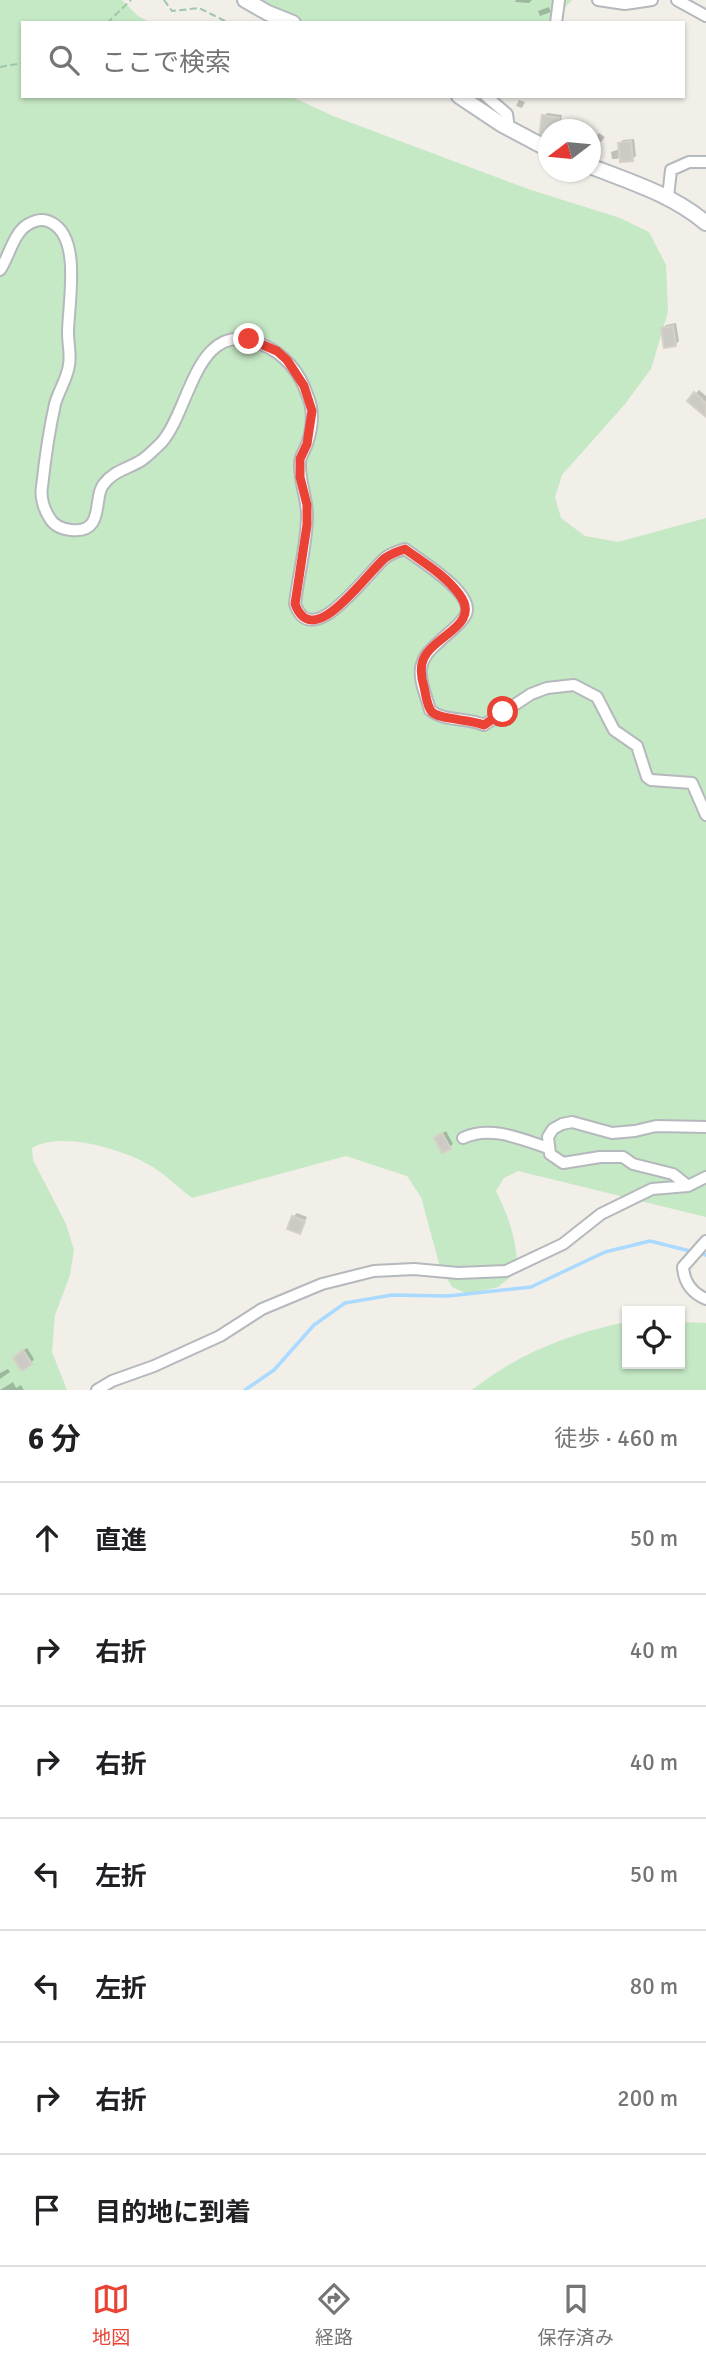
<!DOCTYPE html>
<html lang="ja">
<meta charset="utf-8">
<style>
body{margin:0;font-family:Signika,"Noto Sans JP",sans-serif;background:#f2f2f2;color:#202124}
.controls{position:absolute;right:21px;bottom:21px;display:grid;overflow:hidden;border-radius:0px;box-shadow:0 2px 5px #0004}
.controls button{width:63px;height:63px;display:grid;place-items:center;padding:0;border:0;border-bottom:2px solid #e0e0e0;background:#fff;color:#202124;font:35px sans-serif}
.compass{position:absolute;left:538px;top:119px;width:63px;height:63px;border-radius:50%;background:#fff;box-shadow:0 2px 5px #0004;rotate:254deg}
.stop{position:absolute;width:21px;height:21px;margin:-16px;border:5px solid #ea4335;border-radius:50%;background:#fff}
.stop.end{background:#ea4335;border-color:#fff;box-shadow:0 2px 7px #0008}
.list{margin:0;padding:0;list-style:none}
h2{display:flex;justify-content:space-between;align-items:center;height:91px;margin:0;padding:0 28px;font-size:30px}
h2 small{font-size:23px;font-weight:400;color:#757577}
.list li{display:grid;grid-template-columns:46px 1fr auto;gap:21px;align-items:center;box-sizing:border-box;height:112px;padding:0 28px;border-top:2px solid #e0e0e0}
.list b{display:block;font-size:26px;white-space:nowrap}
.list em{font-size:23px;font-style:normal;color:#757577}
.icon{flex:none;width:38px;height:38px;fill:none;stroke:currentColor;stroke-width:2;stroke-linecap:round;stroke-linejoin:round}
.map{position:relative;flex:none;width:706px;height:1390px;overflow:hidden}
.search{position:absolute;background:#fff;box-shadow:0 2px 5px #0004;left:21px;right:21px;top:21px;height:77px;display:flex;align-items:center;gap:18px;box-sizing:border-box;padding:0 24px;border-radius:0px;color:#757577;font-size:26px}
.sheet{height:875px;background:#fff}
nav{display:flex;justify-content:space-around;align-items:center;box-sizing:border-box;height:98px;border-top:2px solid #e0e0e0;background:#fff;font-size:19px;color:#757577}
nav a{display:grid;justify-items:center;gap:4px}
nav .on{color:#ea4335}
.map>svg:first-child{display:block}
</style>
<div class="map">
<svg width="706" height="1390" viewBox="0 0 706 1390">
<rect width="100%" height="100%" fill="#f1efe8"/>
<path fill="#c5e8c5" d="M0,0H122L138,16L151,23H23V96H290L333,116L531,190L620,218L649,232L666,265L668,312L651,369L625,404L562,475L555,497L561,518L585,536L618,542L706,518V1217L518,1171L504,1178L496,1191C509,1217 518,1243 517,1272L498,1287L468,1294L452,1287L440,1267L421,1197L407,1176L346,1156L192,1198C179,1188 167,1176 153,1167C126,1150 61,1130 32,1148L33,1160L66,1224L74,1250L70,1275L55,1315L52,1352L67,1390H0Z
M252,0H572L550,23H292Z
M627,1322V1364H680V1322L706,1323V1390H472C515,1355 573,1332 627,1322Z"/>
<path fill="#0003" d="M516,0H532L529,3L515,2Z
M549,7L551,12L540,16L538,11Z
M519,100L525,102L522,108L516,106Z
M547,113L562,115L559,130H548V137L541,135L544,116Z
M599,133L605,137L601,142L595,138Z
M634,139L636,156L632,159L621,155L617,159H612L611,152L620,149V143L623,140Z
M676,323L679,341L676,344L662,329L666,325Z
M699,390L706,396V415L690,400Z
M446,1131L453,1144L449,1147L440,1135Z
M297,1213L307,1217L299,1232L293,1217Z
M27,1348L34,1359L31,1363L18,1354Z
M8,1369L10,1372L0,1379V1373Z
M13,1382L16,1388L21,1385L24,1390H0Z"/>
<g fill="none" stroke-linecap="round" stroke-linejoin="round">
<path stroke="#aadaff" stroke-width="3.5" d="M245,1390L274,1370L314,1325L345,1303L392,1295L448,1296L531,1287L605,1252L650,1241L706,1255"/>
</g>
<path fill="#cccac5" stroke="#d6d1c6" stroke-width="2" d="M542,115L559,118L557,130H548V138L539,137Z
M631,141L633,161L620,162L618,143Z
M673,326L676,346L664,348L661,328Z
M694,392L706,403V417L687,401Z
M442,1133L451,1149L442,1153L434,1138Z
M292,1216L305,1221L300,1234L287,1229Z
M23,1350L32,1364L22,1371L13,1358Z"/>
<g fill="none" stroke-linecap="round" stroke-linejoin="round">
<defs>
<path id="street" d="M598,0L625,4L652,0
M677,0L706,16
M556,23L559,0
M486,96L507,114L509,129
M668,197L671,170L689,162H706
M0,270C9,257 13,234 27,225C35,220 44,218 52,223C82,239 68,305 68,333C68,344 71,354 69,365C67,379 59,390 55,404C49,431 45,459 42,487C40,497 44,509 49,517C53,525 62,529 71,530C105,534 93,498 103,485C114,470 128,469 142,460C149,455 156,448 162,442C191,408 196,316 261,344C285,354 300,372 308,397C314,411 312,429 307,444C305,450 300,456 300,463C299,481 307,497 307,515C307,545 298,575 295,604C312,653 366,574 385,558C390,554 398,551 405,549C419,560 475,593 466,614C462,623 450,632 443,638C433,648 424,653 421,668C419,681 427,698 430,710C444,722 466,717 484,725L531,694L547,688L574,685L597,697L614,730L637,746L647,777L651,780L692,783L706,815
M463,1138C490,1125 522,1139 548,1148
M688,1186L673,1174L633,1164L623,1157H600L563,1163L550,1154L548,1137L553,1129L562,1124L572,1122L612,1133L635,1131L656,1126L706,1127
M706,1241L683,1267C684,1282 692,1293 706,1299
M97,1390L112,1381L154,1366L220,1336L262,1309L322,1284L374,1271L414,1269L458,1273L506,1271L563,1244L601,1214L652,1189L688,1186L706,1177"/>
<path id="secondary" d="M245,0L268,13L293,23
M459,96L501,124L548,149
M590,166C633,183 671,194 706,223"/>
</defs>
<use href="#street" stroke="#b5b8bc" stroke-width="14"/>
<use href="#secondary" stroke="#b6babf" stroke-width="18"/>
<path stroke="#9cc7a9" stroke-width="2" stroke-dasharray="7 3.5" stroke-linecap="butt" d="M164,0L172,11L199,8L229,23
M107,23L131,0
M0,67L23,63"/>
<use href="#street" stroke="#fff" stroke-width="10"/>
<use href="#secondary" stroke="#fff" stroke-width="14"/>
</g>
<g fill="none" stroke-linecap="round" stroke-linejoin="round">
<path stroke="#ea4335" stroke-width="9" d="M249,339L277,351L287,360L304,386L312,411L307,444L300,459V477L307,505V525L295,604C313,653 365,575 385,558C391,554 398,551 405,549C424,563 445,575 459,594C482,624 436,635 425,656C419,666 421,677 424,687C426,695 427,707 432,712C440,720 470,719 484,725L503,712"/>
</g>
</svg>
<div class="controls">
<button><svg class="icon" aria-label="locate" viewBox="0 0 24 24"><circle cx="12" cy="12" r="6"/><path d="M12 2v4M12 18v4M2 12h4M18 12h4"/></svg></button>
</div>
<svg class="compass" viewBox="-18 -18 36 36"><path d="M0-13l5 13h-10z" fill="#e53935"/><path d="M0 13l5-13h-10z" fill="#757577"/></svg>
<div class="stop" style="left:503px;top:712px"></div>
<div class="stop end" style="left:249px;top:339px"></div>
<div class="search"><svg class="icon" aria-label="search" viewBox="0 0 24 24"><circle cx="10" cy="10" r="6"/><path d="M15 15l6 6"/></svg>ここで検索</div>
</div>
<section class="sheet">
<h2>6 分<small>徒歩 · 460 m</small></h2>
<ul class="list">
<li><svg class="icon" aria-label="ahead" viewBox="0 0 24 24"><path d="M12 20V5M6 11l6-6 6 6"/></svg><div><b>直進</b></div><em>50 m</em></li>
<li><svg class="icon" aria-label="right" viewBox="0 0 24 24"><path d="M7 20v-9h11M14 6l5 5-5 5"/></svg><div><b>右折</b></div><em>40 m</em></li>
<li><svg class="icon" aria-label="right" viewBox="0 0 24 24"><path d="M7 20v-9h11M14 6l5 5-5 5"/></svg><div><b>右折</b></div><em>40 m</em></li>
<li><svg class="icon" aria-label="left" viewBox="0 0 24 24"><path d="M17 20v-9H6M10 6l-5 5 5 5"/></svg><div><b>左折</b></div><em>50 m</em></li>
<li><svg class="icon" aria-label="left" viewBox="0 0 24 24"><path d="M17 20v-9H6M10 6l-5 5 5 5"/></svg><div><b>左折</b></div><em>80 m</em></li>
<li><svg class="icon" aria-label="right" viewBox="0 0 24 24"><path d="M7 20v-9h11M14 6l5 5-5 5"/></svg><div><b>右折</b></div><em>200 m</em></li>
<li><svg class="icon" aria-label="arrive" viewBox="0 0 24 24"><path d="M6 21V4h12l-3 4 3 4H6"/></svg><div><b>目的地に到着</b></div></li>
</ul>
</section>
<nav>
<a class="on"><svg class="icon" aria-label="map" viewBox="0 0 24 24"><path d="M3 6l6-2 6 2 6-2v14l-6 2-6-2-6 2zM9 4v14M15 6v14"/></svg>地図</a>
<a><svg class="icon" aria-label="directions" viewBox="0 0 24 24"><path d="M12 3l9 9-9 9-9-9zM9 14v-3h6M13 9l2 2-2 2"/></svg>経路</a>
<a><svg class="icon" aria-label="saved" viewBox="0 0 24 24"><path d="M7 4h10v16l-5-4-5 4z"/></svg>保存済み</a>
</nav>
